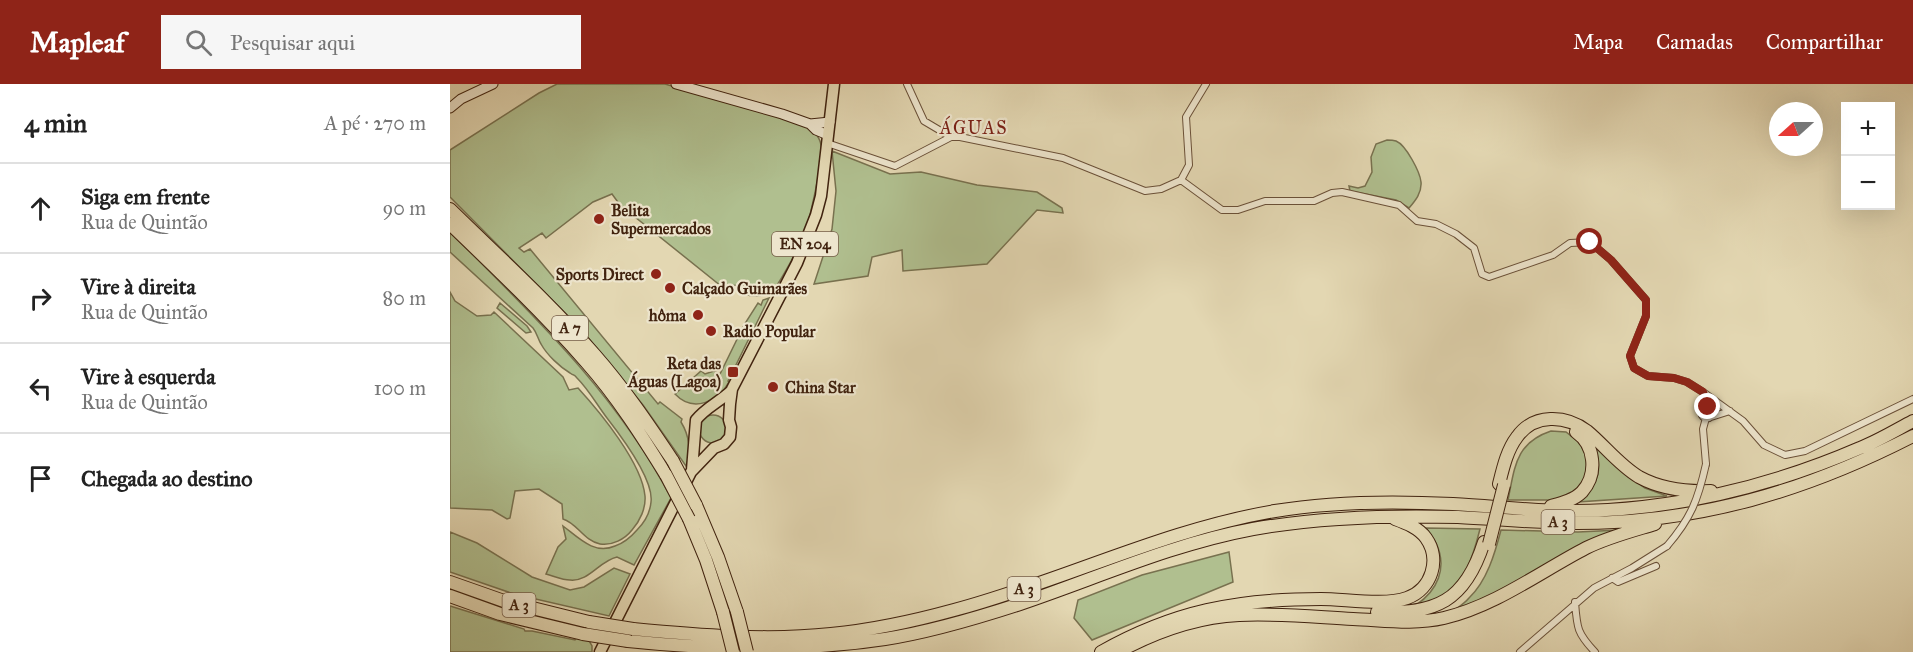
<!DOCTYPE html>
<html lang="pt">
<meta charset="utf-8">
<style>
body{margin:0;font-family:"IM FELL Great Primer",serif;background:#f6f6f6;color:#222}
.controls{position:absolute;right:18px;top:18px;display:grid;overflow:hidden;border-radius:0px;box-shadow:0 6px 24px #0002}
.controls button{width:54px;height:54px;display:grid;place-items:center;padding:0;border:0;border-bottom:2px solid #e0e0e0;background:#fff;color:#222;font:30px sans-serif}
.compass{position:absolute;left:1319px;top:18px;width:54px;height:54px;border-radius:50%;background:#fff;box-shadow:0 6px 24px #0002;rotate:249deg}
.stop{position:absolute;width:18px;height:18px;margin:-14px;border:4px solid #8f2418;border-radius:50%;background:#fff}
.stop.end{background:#8f2418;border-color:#fff;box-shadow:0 2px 6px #0008}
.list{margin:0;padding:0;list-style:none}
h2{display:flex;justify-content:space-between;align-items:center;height:78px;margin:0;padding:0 24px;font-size:26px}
h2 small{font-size:20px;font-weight:400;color:#767676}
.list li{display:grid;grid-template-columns:39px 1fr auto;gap:18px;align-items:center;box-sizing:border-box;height:90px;padding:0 24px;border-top:2px solid #e0e0e0}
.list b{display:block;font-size:22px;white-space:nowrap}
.list p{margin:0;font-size:20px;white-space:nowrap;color:#767676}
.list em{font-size:20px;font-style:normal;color:#767676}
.icon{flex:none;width:33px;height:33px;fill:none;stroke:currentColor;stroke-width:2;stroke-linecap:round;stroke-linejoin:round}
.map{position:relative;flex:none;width:1463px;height:568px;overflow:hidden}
header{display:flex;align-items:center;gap:36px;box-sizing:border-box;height:84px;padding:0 30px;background:#8f2418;color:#fff}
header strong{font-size:28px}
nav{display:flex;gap:33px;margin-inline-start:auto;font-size:21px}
.search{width:420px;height:54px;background:#f6f6f6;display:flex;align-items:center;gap:15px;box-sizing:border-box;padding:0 21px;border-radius:0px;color:#767676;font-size:22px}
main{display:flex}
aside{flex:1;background:#fff}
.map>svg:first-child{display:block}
</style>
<header>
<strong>Mapleaf</strong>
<div class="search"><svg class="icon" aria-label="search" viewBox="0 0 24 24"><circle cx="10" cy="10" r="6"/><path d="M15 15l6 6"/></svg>Pesquisar aqui</div>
<nav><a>Mapa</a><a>Camadas</a><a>Compartilhar</a></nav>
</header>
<main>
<aside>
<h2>4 min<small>A pé · 270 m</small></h2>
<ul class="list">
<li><svg class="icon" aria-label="ahead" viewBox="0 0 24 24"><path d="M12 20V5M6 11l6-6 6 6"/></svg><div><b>Siga em frente</b><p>Rua de Quintão</p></div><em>90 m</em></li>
<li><svg class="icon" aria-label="right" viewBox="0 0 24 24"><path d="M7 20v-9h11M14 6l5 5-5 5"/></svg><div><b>Vire à direita</b><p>Rua de Quintão</p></div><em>80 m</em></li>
<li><svg class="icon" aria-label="left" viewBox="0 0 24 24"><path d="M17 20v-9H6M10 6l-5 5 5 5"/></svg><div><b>Vire à esquerda</b><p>Rua de Quintão</p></div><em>100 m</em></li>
<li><svg class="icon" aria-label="arrive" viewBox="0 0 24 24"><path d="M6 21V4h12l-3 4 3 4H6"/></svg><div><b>Chegada ao destino</b></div></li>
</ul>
</aside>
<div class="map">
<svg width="1463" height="568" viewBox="0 0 1463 568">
<rect width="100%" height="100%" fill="#e3d7b2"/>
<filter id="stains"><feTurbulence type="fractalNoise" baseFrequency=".00333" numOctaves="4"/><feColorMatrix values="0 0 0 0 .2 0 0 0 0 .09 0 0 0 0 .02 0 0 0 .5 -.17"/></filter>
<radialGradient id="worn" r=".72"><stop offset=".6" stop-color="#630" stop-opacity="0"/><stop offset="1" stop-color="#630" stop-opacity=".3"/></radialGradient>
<path fill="#b0bf8f" stroke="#78714f" stroke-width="1.5" d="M107,0H215L349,39C359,43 369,49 371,61C374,75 359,137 354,152C351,160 329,200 324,205C317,213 303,213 294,210L293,201L271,202L170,121L162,110L143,118L96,154L92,149L69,164L74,168L80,165L208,320L210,318L232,335L231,338C239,351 242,368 236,382L193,321L131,245L0,113V66L89,9Z
M937,56C940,56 943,56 946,57C956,61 970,88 971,98C972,109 965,117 959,124L946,116L900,107L899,102L908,104L915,102L922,88L921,73L926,60Z
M382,67L440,90L471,88L527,101L587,108L612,124L613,129L587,126L537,180L453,187L452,166L422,173L418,192L364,200L382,145L386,107Z
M0,148C83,231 166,309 221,414L184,481L167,473C149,477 139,498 120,496C112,496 104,492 96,490L108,463L116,455L113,442C129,454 144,471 165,462C174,459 181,453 187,446C194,439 200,429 201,418C204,395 171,352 157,334C147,321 139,306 127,294C123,289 125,293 120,289C110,283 97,271 91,260C88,255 87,249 83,244L0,168Z
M0,208L5,217L27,232L41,231L44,228L113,293L119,306L128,304C150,328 192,379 195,412C196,424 190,437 182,446C175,455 162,462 150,460C134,457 127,439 113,435L112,420L89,405L65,407L60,434L57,435L42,426L0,424Z
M319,214L278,297L279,298C268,318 243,329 225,310L251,287L255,290L264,287L270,290L294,241L308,219L311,221L313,216Z
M50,219L77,242L81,248L76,249L47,224Z
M249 345a14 14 0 1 1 28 0a14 14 0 1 1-28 0Z
M1101,347L1116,348L1130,359L1138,376L1135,395L1123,409L1107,416H1058C1065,383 1065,359 1101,347Z
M1143,357L1178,392L1195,404L1217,412L1127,418C1151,401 1153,383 1143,357Z
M976,444L1030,445C1023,473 1014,505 985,516C979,519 973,520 966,521C987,507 998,484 986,459C983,453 978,450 976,444Z
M1051,446L1128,448L1170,446L1023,521L1001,529C1007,524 1014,520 1019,514C1037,497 1045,469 1051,446Z
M0,448L27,459L82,493L120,506L134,503L164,484L180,490L159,532L64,510L0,488Z
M779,468L783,498L642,556L624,534L628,516L692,491Z
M0,522L74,545L75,547H82L125,556L126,554L138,555L142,562V568H0Z"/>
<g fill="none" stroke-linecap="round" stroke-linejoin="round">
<defs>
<path id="street" d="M457,0L474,37L501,53
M377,59L445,82L501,53H510L613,74L695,107L711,105L731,96L739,81L736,33L756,0
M731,96L772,126H788L815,117H864L882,109L892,108L949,121L967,137L986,140L1006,150L1024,164L1032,190L1039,193L1103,171L1120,159L1140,158L1161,176L1196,216V232L1180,272L1184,284L1198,292L1224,294L1237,298L1253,308L1258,323
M1253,308L1293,337L1314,361L1335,371L1355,367L1463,315
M1251.5 329a5.5 5.5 0 1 1 11 0a5.5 5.5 0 1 1-11 0Z
M1261,333L1280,327
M1256,380L1253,345L1256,334
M1162,494L1168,498L1206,482
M1125,518C1127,544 1127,549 1145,568
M1070,568L1144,504L1182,484L1217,462"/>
<path id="secondary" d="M226,0L332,30L360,40L366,46L378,51
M0,24L11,15L43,0
M360,40L380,38"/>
<path id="primary" d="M242,386L246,336C255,324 271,317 282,306
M150,568L241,388L264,364L274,360L280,353L281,343L279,336L280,320L282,305L347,179L366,131L371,112L384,0"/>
<path id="highway" d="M0,125C49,173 100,219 145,271C174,304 199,341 223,377
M0,140C47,185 94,230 136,278C167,313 192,352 216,391
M1049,400C1053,384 1057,366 1067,353C1084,329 1116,331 1137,347C1155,362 1169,381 1189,393C1211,405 1236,408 1261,407
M246,421L268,473L287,528
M1101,422C1112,419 1124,416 1132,408C1148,390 1145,361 1126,348
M239,435L256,476L273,528
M0,498L54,517L139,538
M0,512L50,530L133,550
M927,528C986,530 1015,518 1034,458
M183,545C247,551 317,557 381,550C422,546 464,537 504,526C613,497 713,446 825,427C884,417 944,417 1003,420C1043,422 1082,427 1122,427C1220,427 1320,403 1410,364C1428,357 1446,346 1463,337
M178,557C264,566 350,568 435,555C481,548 527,534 570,520C647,494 722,460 803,445C871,433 939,431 1008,433C1047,435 1087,439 1127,439C1249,439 1356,407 1463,352
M651,568C724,527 787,515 871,515C895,515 935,522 957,514C982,505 991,475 976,454C969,444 956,439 945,435
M668,568C705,548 746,533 789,531C827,529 865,533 903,535C932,536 964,541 994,534C1045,522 1090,488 1136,464C1158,453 1182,447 1205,440"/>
</defs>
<use href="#street" stroke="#6a5038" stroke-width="8"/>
<use href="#secondary" stroke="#41230f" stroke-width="11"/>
<use href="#primary" stroke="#41230f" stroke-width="13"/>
<use href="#highway" stroke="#41230f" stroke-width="14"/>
<use href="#street" stroke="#ede5cd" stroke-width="6"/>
<use href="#secondary" stroke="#ede5cd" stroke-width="9"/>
<use href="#primary" stroke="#e3d7b2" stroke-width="10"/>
<use href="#highway" stroke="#e3d7b2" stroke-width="12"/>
<defs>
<path id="street-bridge" d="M1217,462C1241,434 1248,416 1256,380"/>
<path id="highway-bridge" d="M223,377L246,421
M216,391L239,435
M1039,460L1054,401
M273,528L283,568
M287,528L297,568
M139,538L183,545
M133,550L178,557"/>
</defs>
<use href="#street-bridge" stroke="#6a5038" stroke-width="8" stroke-linecap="butt"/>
<use href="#highway-bridge" stroke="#41230f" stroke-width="14" stroke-linecap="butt"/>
<use href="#street-bridge" stroke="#ede5cd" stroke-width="6"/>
<use href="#highway-bridge" stroke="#e3d7b2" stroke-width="12"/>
</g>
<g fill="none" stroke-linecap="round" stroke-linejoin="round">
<path stroke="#8f2418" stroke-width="8" d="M1140,158L1161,176L1196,216V232L1180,272L1184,284L1198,292L1224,294L1237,298L1253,308L1258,323"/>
</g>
<g fill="#8f2418" stroke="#ede5cd" stroke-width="2">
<circle cx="149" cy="135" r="6"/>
<circle cx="206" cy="190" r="6"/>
<circle cx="220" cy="204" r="6"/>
<circle cx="248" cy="231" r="6"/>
<circle cx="261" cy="247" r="6"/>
<rect x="277" y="282" width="12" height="12" rx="3"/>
<circle cx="323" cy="303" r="6"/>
</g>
<g text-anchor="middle" stroke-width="4.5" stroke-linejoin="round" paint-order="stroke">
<g fill="#ede5cd" stroke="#755d48" stroke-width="1.5">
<rect x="322" y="148" width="66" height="24" rx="4.5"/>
<rect x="102" y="232" width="36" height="24" rx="4.5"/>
<rect x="1091.5" y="426" width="33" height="24" rx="4.5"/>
<rect x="557.5" y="493" width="33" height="24" rx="4.5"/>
<rect x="52.5" y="509" width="33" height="24" rx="4.5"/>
</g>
<g font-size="15" font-weight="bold" fill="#41230f">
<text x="355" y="165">EN 204</text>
<text x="120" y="249">A 7</text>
<text x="1108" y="443">A 3</text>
<text x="574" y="510">A 3</text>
<text x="69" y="526">A 3</text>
</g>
<g font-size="16" font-weight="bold" fill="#41230f" stroke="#ede5cd" text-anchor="start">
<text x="161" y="132">Belita<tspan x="161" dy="18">Supermercados</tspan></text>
<text x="194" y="196" text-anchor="end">Sports Direct</text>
<text x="232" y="210">Calçado Guimarães</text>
<text x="236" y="237" text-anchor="end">hôma</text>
<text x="273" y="253">Radio Popular</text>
<text x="271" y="285" text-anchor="end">Reta das<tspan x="271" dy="18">Águas (Lagoa)</tspan></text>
<text x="335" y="309">China Star</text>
</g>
<g font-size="18" letter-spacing="1.5" fill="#7a1f14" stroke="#ede5cd">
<text x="524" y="50">ÁGUAS</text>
</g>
</g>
<rect width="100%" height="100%" filter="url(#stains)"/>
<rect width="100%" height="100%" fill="url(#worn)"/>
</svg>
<div class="controls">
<button>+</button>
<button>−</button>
</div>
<svg class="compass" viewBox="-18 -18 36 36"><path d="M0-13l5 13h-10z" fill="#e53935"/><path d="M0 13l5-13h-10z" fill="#767676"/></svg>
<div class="stop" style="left:1140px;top:158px"></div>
<div class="stop end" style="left:1258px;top:323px"></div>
</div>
</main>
